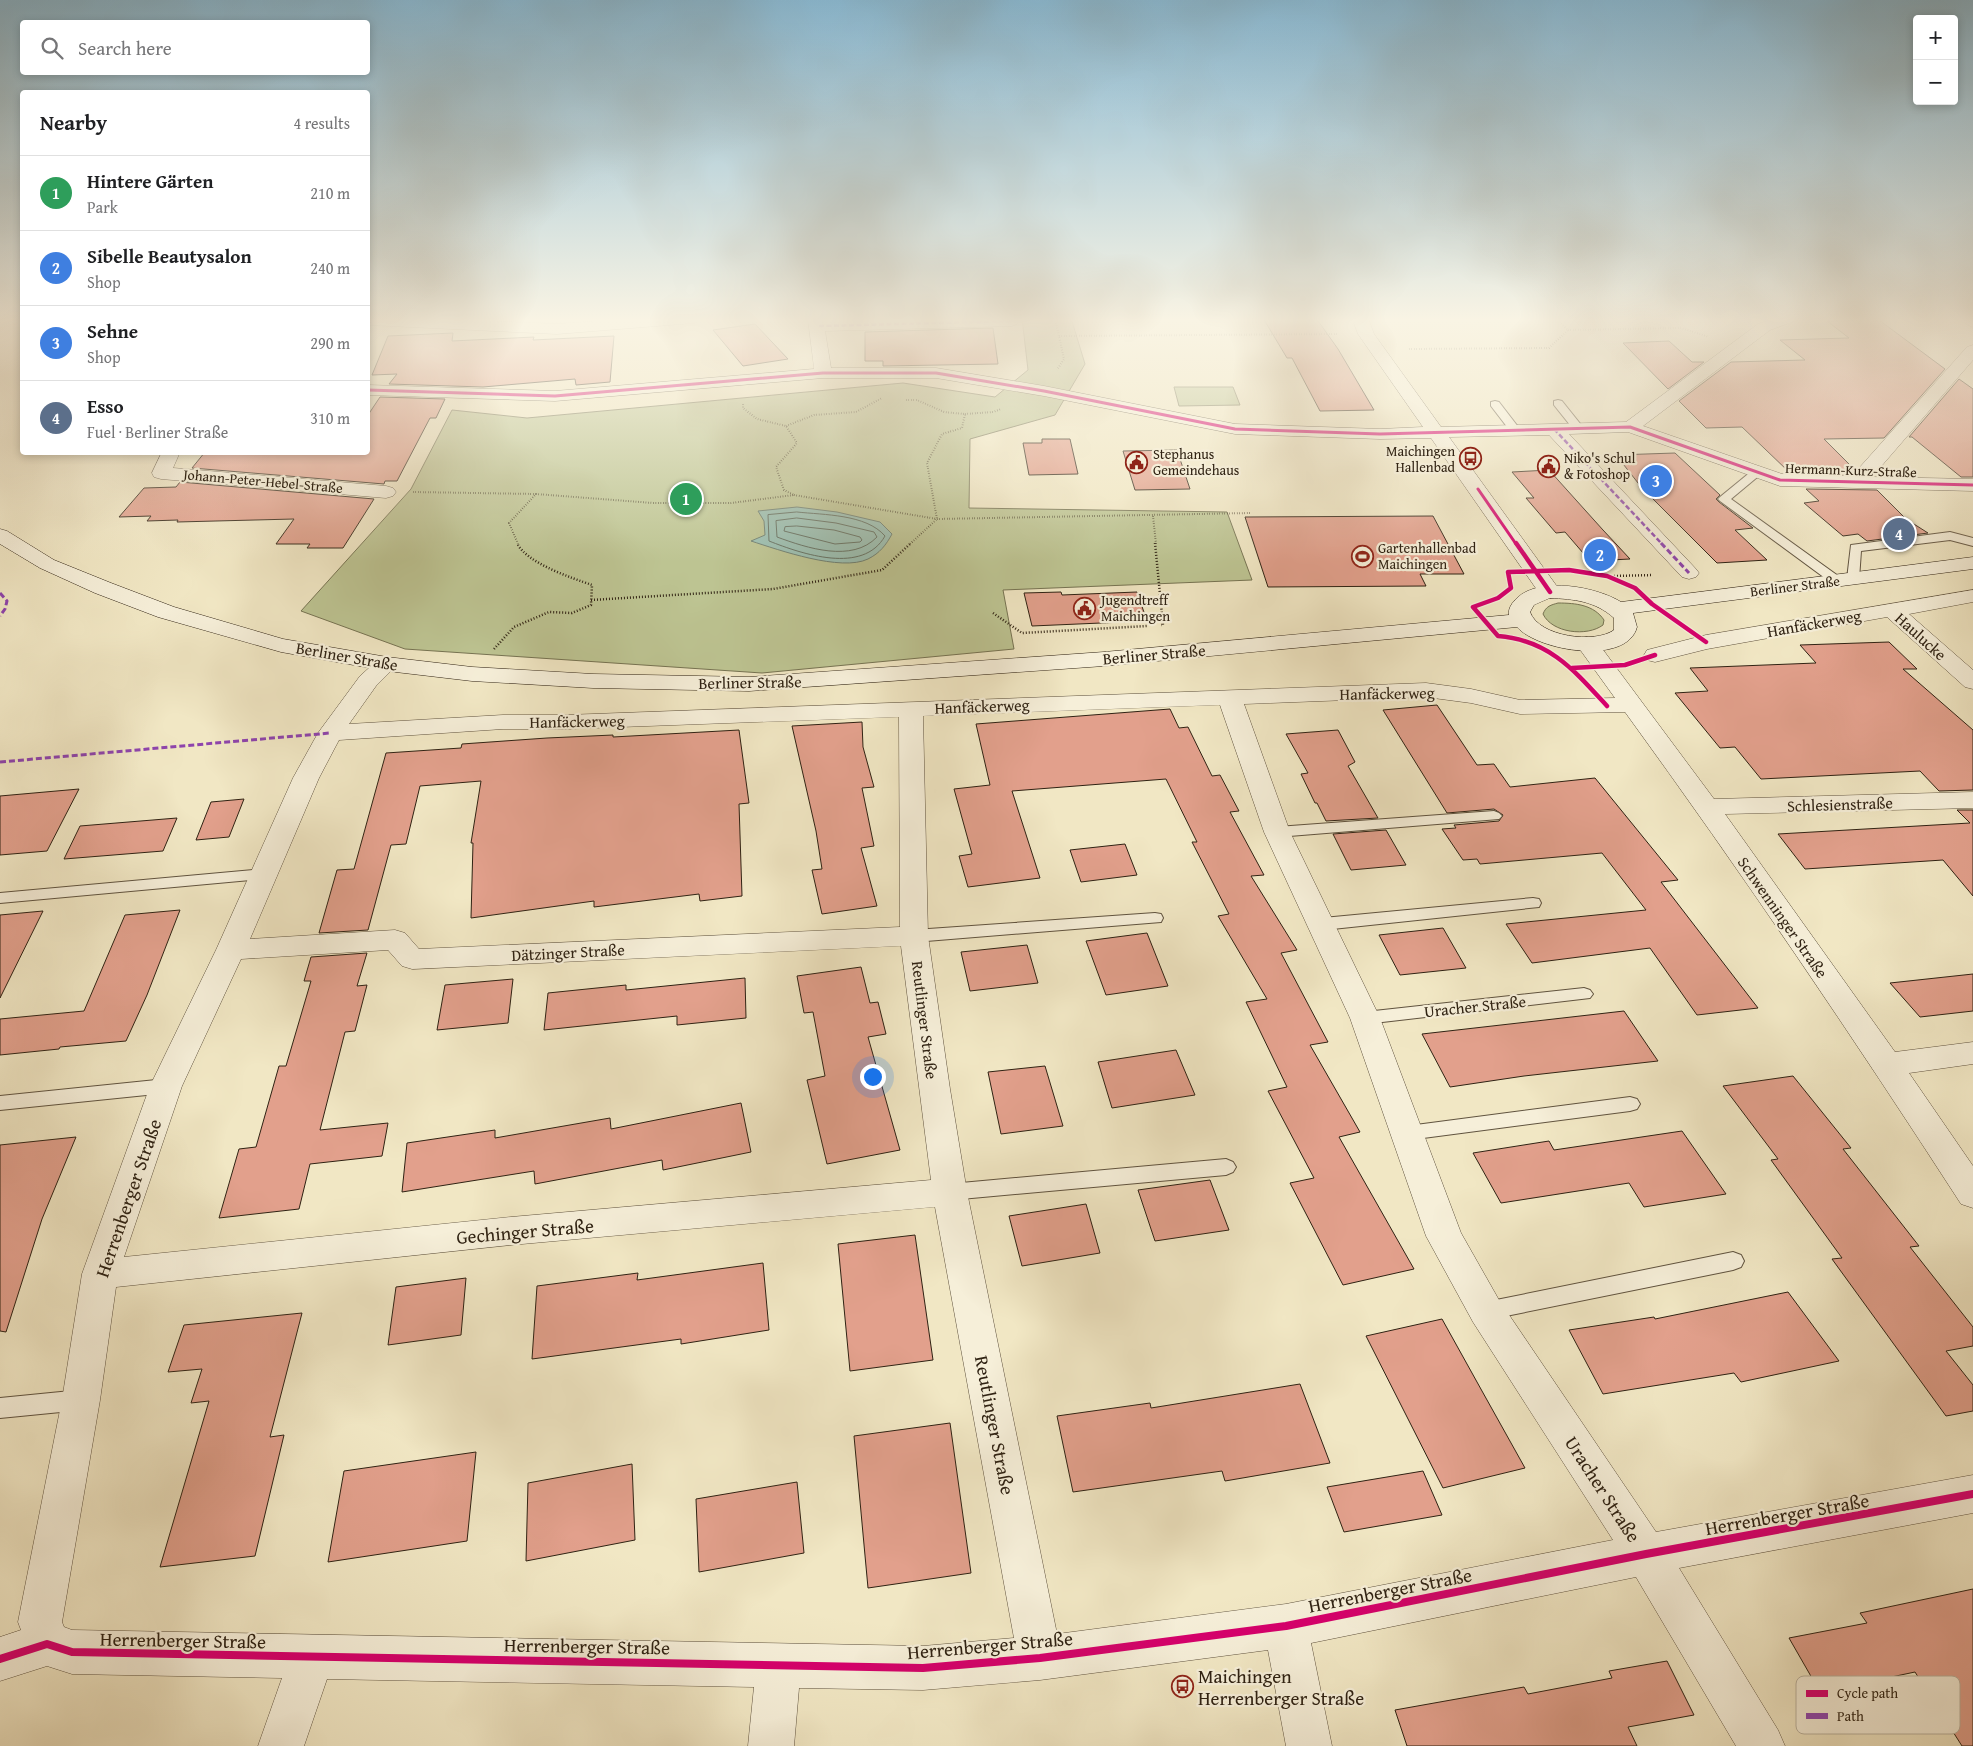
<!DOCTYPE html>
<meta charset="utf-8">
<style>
body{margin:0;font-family:"Gentium Book Plus",serif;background:#f6f6f6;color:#202124}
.controls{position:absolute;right:15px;top:15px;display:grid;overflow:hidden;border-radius:5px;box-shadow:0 2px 8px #0003}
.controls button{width:45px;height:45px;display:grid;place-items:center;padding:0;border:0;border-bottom:1px solid #e0e0e0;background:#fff;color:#202124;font:25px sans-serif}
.you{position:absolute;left:872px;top:1076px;width:18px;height:18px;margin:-12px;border:4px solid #fff;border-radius:50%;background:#1a73e8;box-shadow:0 0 0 8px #1a73e833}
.badge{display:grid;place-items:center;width:32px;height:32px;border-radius:50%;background:#8f2418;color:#fff;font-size:16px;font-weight:700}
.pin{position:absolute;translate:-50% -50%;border:2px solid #fff;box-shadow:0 1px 5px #0006}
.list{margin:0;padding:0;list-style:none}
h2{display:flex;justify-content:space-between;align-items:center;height:65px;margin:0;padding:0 20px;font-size:21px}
h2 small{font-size:16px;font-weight:400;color:#757577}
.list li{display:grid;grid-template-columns:32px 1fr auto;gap:15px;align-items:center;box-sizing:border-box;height:75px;padding:0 20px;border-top:1px solid #e0e0e0}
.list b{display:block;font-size:19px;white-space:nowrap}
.list p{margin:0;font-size:16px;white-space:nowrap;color:#757577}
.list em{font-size:16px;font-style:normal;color:#757577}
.icon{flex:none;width:28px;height:28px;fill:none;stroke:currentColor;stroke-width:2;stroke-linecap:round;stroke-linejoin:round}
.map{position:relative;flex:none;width:1973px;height:1746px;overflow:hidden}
.search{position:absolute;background:#fff;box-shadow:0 2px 8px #0003;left:20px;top:20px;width:350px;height:55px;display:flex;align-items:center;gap:12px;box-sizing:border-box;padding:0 18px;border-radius:5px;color:#757577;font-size:19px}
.panel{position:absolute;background:#fff;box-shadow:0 2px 8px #0003;left:20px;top:90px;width:350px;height:365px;border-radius:5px}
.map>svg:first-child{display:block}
</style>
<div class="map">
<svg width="1973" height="1746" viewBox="0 0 1973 1746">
<rect width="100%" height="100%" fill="#f1e7c4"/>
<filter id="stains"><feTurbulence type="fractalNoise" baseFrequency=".004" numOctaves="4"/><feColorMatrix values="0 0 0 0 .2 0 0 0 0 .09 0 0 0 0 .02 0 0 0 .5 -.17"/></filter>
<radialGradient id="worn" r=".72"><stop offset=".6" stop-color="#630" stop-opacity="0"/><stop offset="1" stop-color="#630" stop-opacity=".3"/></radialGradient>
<path fill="#bdc492" stroke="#767352" d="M1022,318H1071L1085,364L1055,415L970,439L969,508L1227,512L1252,580L1003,590L1014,649L762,673L405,649L301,611L411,489L452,410L527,418L903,383L995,397L1028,370Z
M1174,387H1233L1240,405L1179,406Z
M1558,603C1576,603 1594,605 1604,620L1603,625C1587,637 1552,633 1543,614C1546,606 1551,605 1558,603Z"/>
<path fill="#9bc0b3" stroke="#708173" d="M797,507L837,512L880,522L892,534C886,545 880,553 868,559C841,572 779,550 751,541L765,535L764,521L758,511Z"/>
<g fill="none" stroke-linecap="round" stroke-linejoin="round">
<path stroke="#657163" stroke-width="1" d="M797,512C824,515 866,514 885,536C863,575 802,554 769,541L768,515Z
M797,518L836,523L874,532L877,537C852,563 807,548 777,537L776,521Z
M797,526L834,530L860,537L862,540L860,542L835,544L784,531L785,527Z"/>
</g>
<path fill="#e2a08c" stroke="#2f2213" d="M1263,318H1316L1338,349L1374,410L1320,411L1292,358H1287Z
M1879,320L1945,369L1884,438L1824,439L1855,470L1851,474L1789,472L1742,427L1706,428L1679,401L1731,362L1805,360L1780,340L1849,338L1827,321Z
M755,324L788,359L743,366L713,330Z
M993,328L998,364L883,366V361H865V332Z
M453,333L452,341L534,337L533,340L614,336L610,382L576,385L575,379L483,387L389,384L397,374L372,375L388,336Z
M1669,341L1692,362H1704L1668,389L1623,343Z
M1959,379L1973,389V477H1961L1912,437H1909Z
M380,397L445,399L436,418H430L397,481H385L384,484L192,468L205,452H368V415Z
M1042,439H1070L1078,474L1029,475L1023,443H1042Z
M1177,450L1190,489L1135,490L1123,451Z
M1675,453L1720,495L1716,499L1719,502L1753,528L1735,530L1767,560L1717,563L1642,488L1616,455Z
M1549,470L1603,530L1630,559L1590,561L1565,532L1556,533L1526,498H1534L1512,472Z
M180,482L374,499L343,548H307L310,544H276L294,519L177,522L178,520L147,521L151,516L119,517L144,488L176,487Z
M1806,489L1877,490L1906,519L1928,533L1867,541L1858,534L1843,536L1804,503L1819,501Z
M1433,516L1464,574H1420L1426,586L1268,587L1245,517Z
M1061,592L1062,595L1137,592L1147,621L1032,626L1024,593Z
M1889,642L1917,669H1903L1973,730V790L1939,791L1920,771L1761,779L1735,747L1720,748L1675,693L1708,691L1690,668L1816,663L1800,645Z
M1437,705L1477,765L1494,764L1510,787L1595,778L1678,880L1661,882L1758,1008L1697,1015L1650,948L1532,963L1506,924L1646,910L1602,853L1480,864L1477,859L1463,860L1442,829L1456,828L1454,825L1499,821L1503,815L1494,809L1447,813L1383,710Z
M1170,709L1179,728L1188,727L1212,776L1220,775L1239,811L1230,812L1264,875L1251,876L1297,950L1281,953L1328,1042L1310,1045L1360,1132L1339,1137L1414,1269L1343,1285L1290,1183L1314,1178L1268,1091L1287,1087L1246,1002L1267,999L1218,916L1229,914L1192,842H1197L1166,779L1012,791L1040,878L968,887L959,856L972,854L954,789L990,785L976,724Z
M862,722L863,747L874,787L862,788L874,846L861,848L877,906L822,914L812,870L822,869L816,831L792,726Z
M739,730L749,803L739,804L742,896L700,901L699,894L594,907V901L471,918L473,843H471L481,781L420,786L406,844L391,845L368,930L319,933L337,870L354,869L386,753L461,748L462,744L547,738L613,735V737Z
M1338,730L1355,762L1348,766L1378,818L1326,821L1317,803H1315L1301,774L1308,773L1286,734Z
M79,789L47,851L0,855V796Z
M244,799L229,837L196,840L211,802Z
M1957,810H1973V896L1943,860L1805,869L1778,834L1970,823Z
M177,818L163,851L64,859L80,826Z
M1386,830L1406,865L1351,870L1333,834Z
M1125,844L1137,875L1081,882L1070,850Z
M180,910L147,995L126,1041L60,1047L59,1049L0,1055V1019L84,1011L125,915Z
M43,911L0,998V915Z
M1443,928L1466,968L1400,975L1379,935Z
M1147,933L1168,986L1106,995L1086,941Z
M1027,945L1038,983L970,991L961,952Z
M367,953L357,986L367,985L355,1031L345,1032L320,1130L388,1123L382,1156L310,1164L299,1209L219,1218L239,1149L256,1147L279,1066H286L311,981H304L311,957Z
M861,967L870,1003L878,1002L886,1034L868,1037L900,1150L827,1164L807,1080L825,1076L813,1012L804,1013L797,976Z
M1973,974V1011L1920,1017L1890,983Z
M745,978L746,1018L677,1025V1016L544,1030L548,993L626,985V990Z
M513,979L508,1023L437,1030L445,985Z
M1624,1011L1658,1061L1524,1076L1450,1087L1422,1034Z
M1176,1050L1195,1095L1112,1108L1098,1062Z
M1045,1066L1063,1126L1001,1134L988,1072Z
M1793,1076L1851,1148L1843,1149L1919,1246L1910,1247L1973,1327V1346L1946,1351L1973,1385V1411L1946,1416L1832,1259L1842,1258L1771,1160L1778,1159L1723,1086Z
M741,1103L751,1152L663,1170L662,1160L535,1184L534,1171L402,1192L407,1143L495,1130V1138L610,1118L611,1129Z
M1682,1131L1726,1194L1644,1207L1629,1183L1501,1203L1473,1153L1549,1141L1554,1150Z
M76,1137L42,1219L6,1332L0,1331V1145Z
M1210,1180L1229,1230L1155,1241L1138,1190Z
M1086,1204L1100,1253L1022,1266L1009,1216Z
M915,1235L933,1360L850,1371L838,1244Z
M763,1263L769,1330L681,1344V1339L532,1359L537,1286L638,1273L637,1280Z
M466,1278L461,1335L388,1345L396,1287Z
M1788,1292L1839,1361L1741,1382L1734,1373L1603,1394L1569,1330L1654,1317L1655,1319Z
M302,1313L270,1437L284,1435L255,1556L160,1567L209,1401L191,1403L202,1369L168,1372L184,1325Z
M1442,1319L1482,1391L1525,1468L1443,1488L1366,1336Z
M1300,1384L1330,1463L1225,1481L1222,1471L1073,1492L1057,1416L1150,1403L1151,1408Z
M950,1423L971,1573L868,1588L854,1436Z
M476,1452L467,1541L328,1562L344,1471Z
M632,1464L635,1540L526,1561L528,1483Z
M1423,1471L1442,1515L1344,1532L1327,1487Z
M797,1482L804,1553L699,1572L696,1499Z
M1973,1589V1746H1962L1915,1672L1820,1692L1789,1638L1867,1623L1860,1613Z
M1667,1661L1694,1715L1628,1727L1637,1746H1407L1395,1710L1524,1687L1528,1694L1612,1678L1609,1671Z"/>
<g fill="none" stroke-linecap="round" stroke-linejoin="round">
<defs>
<path id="lane" d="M1558,400L1562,401L1582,426L1583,428L1582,430H1574L1554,405V401Z
M1495,401L1499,402L1519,428L1520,430L1519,432H1511L1491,406V402Z
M1757,469L1763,472L1761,474L1731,499L1841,578L1843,581L1841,584H1833L1720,501L1718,499L1720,497L1753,470Z
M1950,532L1973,538V546L1950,540L1861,551L1859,579L1853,583L1847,579L1851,545Z
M1494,811L1499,813L1502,816L1499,819L1277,837L1271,835L1269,832L1271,829L1277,827Z
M265,869L271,870L273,874L271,878L0,903V893Z
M1533,898L1539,899L1541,903L1539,907L1323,930L1317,928L1315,924L1317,920L1323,918Z
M1155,913L1161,914L1163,918L1161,922L914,942L908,940L905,936L908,932L914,930Z
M1584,988L1590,990L1593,994L1590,998L1365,1024L1359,1022L1356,1018L1359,1014L1365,1012Z
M166,1079L173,1081L175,1086L173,1091L166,1093L0,1110V1096Z
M1630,1097L1637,1099L1640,1104L1637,1109L1630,1111L1408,1140L1401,1138L1398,1133L1401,1128L1408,1126Z
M1226,1159L1233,1162L1236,1167L1233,1172L1226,1175L950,1200L943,1198L940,1192L943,1186L950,1184Z
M1733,1252L1741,1255L1744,1261L1741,1267L1733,1270L1486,1320L1478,1318L1475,1311L1478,1304L1486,1302Z
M81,1390L89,1393L93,1400L89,1407L81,1410L0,1418V1398Z"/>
<path id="street" d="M368,318H419L557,324L639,318H702L699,321L694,323L557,334L368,325Z
M808,318H824V321L1020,318L1017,324L1012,326L825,331L831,368H936L1044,386L1235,424L1380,429L1423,427L1358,334L1352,318H1368L1374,334L1441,427L1626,422L1758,324L1776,318H1798L1795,321L1770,330L1643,426L1782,474L1852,476L1967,347L1973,345V360L1872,477L1973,479V491L1780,486L1628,432L1569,434L1696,569L1699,573L1696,577L1689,579L1682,577L1549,435L1449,437L1561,592L1558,597L1550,598L1542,597L1431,438L1380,439L1235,434L1044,396L936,378H823L555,401L368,395V385L555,391L814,369Z
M1959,318H1973V327L1968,325Z
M162,452H180L173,468L386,486L393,488L396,492L393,496L386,498L161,479L154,477L152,473Z
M1973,590V602L1909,614L1973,670V689L1965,687L1887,617L1707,649L1655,662L1647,660L1644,655L1647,650L1706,635Z
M1587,637L1595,639L1714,799L1973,792V808L1725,814L1895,1052L1973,1042V1064L1909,1073L1973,1166V1208L1961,1204C1853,1037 1742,873 1625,712L1520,714L1471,703L1426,697L1244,704L1290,832L1380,1018L1461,1233L1499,1300L1656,1532L1973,1475V1513L1679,1568L1778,1730L1785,1746H1736L1636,1577L1311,1643L1332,1746H1286L1268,1650L1040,1680L923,1690L799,1688L794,1746H748L754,1687L327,1679L304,1746H258L282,1678L72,1674L47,1666L0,1681V1637L21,1630L18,1622L62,1400L82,1274L150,1086L216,950L293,778L318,733L360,676L379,659L387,657L395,659L398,664L376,686L349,724L503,715H566L1426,683L1471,689L1520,700L1615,698L1576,644L1579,639ZM1220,705L1264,832L1350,1018L1426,1236L1473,1322L1613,1540L1286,1604L1057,1634L967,1192L950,1089L928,936L923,716ZM899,717L900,927L419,949L405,933L395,930L250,939L319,778L339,740L503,729H566ZM901,946L931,1180L511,1217L124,1257L182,1086L241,959L388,950L402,966L412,969ZM935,1207L1014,1638L923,1646L72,1630L64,1627L62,1622L100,1400L116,1287L511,1245Z"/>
<path id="secondary" d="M0,529L7,531L54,560L111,583L174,607L283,639L387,657L472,667L593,674L749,677L1104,652L1509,615C1508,608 1512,603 1517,598C1540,576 1597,587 1621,602L1973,557V569L1633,613L1637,627C1627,666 1538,651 1517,627L1104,666L749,691L593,688L472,681L387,671L281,652L158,617L95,593L40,568L0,544ZM1550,598C1574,599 1595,601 1614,618V630C1595,644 1539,637 1530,612L1534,605Z"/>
</defs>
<use href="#lane" stroke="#60533f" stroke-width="2"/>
<use href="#street" stroke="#60533f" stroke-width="1"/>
<use href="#secondary" stroke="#2f2213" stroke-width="1"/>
<path stroke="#2f2213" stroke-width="2" stroke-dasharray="0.5 2" stroke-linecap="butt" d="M1055,318L1064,359L1057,370
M1568,330L1681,328L1709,337
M1059,336L1338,334
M1409,349L1549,348L1568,330L1555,318
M906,400H917L944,412L965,414L962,428L942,434L927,463L937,519L910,544
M965,414L993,412L1001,409
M786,426L814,415L856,412L882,398
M413,492L536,494L509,523L518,544
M536,494L653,503H731L794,495L784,490L776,467L797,443L786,426L757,419L743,408V404
M794,495L937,519L1251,513
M1153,516L1156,544"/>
<path stroke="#2f2213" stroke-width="2.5" stroke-dasharray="1 2" stroke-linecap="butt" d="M1155,543L1163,625H1161
M1614,576L1653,575
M591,600L773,589L882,570L911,543
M993,613L1022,633L1147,626
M494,649L514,627L549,612L572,613L591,605L592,585C572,578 526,563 517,543"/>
<use href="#lane" fill="#f6efd9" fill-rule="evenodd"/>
<use href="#street" fill="#f6efd9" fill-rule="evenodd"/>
<use href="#secondary" fill="#f6efd9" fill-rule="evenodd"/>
<path stroke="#8e44ad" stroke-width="2.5" stroke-dasharray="5 2.5" stroke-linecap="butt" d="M819,326L1012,321V318
M1554,429L1662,544"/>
<path stroke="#8e44ad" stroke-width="3" stroke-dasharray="6 3" stroke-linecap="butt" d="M1661,543L1689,573
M0,593L7,601L5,609L0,616
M0,762L330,733"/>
<defs>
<path id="cycleway-far2" d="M368,390L555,396L823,373H936L1044,391L1235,429L1380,434L1630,427L1780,480L1973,485
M1478,489L1516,544"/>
<path id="cycleway-far1" d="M1516,543L1550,592
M1572,668L1625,665L1655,655
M1607,706C1574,670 1549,640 1498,636L1473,607L1498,598L1511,588L1508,572L1569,570L1607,576L1635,588L1652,604L1706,642"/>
<path id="cycleway" d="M0,1659L47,1644L72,1652L923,1668L1040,1658L1286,1626L1646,1554L1973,1494"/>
</defs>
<use href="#cycleway-far2" stroke="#f6efd9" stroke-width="5"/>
<use href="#cycleway-far1" stroke="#f6efd9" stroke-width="7"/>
<use href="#cycleway" stroke="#f6efd9" stroke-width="11"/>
<use href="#cycleway-far2" stroke="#d6006c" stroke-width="3"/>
<use href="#cycleway-far1" stroke="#d6006c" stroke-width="4.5"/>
<use href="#cycleway" stroke="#d6006c" stroke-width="8"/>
</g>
<linearGradient id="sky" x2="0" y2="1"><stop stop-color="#89b9d3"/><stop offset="0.57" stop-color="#f9f4e4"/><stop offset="1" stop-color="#f9f4e4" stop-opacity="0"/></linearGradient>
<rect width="1973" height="562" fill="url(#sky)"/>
<defs>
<symbol id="bus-ring" viewBox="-11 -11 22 22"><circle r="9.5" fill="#f6efd9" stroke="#8f2418" stroke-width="1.5"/><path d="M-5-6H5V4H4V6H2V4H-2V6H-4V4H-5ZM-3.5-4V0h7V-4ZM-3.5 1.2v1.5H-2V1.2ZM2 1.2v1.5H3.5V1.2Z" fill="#8f2418"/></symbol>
<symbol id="civic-ring" viewBox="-11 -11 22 22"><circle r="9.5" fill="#f6efd9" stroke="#8f2418" stroke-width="1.5"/><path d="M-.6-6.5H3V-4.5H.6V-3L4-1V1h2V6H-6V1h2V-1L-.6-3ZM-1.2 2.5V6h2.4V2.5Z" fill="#8f2418"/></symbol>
<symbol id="stadium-ring" viewBox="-11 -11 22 22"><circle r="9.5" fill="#f6efd9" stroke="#8f2418" stroke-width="1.5"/><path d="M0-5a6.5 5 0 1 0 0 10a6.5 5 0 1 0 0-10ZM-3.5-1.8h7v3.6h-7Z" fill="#8f2418"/></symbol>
</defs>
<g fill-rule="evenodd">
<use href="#bus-ring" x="1458" y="446" width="25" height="25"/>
<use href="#civic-ring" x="1124" y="450" width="25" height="25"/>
<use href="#civic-ring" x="1536" y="454" width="25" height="25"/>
<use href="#stadium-ring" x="1350" y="544" width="25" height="25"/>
<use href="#civic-ring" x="1072" y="596" width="25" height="25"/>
<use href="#bus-ring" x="1170" y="1674" width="25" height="25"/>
</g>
<g text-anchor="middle" stroke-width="4.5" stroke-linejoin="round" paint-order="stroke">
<g font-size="14" fill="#2f2213" stroke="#f6efd9" text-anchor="start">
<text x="1455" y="456" text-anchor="end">Maichingen<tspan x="1455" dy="16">Hallenbad</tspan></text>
<text x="1153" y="459">Stephanus<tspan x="1153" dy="16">Gemeindehaus</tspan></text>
<text x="1564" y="463">Niko's Schul<tspan x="1564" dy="16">&amp; Fotoshop</tspan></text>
<text x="1378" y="553">Gartenhallenbad<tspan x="1378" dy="16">Maichingen</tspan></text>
<text x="1101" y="605">Jugendtreff<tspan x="1101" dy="16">Maichingen</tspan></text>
</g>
<g font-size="14" fill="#2f2213" stroke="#f6efd9">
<text transform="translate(1851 470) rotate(2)" y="5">Hermann-Kurz-Straße</text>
<text transform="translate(263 481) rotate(5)" y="5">Johann-Peter-Hebel-Straße</text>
<text transform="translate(1795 586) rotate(-7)" y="5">Berliner Straße</text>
</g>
<g font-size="16" fill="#2f2213" stroke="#f6efd9">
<text transform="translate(1814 623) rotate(-10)" y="6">Hanfäckerweg</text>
<text transform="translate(1921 636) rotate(42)" y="6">Haulucke</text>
<text transform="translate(1154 654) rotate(-5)" y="6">Berliner Straße</text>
<text transform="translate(347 656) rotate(10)" y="6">Berliner Straße</text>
<text transform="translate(750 682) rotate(-1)" y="6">Berliner Straße</text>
<text transform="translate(1387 693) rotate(-1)" y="6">Hanfäckerweg</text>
<text transform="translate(982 706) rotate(-2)" y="6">Hanfäckerweg</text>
<text transform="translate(577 721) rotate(-1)" y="6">Hanfäckerweg</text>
<text transform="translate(1840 804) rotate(-2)" y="6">Schlesienstraße</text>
<text transform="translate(1783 917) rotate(55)" y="6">Schwenninger Straße</text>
<text transform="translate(568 952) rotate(-3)" y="6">Dätzinger Straße</text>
<text transform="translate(1475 1006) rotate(-6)" y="6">Uracher Straße</text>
<text transform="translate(925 1020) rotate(83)" y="6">Reutlinger Straße</text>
</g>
<g font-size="19" fill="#2f2213" stroke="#f6efd9">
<text transform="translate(128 1198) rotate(-71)" y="7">Herrenberger Straße</text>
<text transform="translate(525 1231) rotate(-5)" y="7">Gechinger Straße</text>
<text transform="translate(995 1425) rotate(79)" y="7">Reutlinger Straße</text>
<text transform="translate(1603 1489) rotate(57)" y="7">Uracher Straße</text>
<text transform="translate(1787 1514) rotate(-10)" y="7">Herrenberger Straße</text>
<text transform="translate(1390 1590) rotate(-11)" y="7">Herrenberger Straße</text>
<text transform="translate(183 1640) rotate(1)" y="7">Herrenberger Straße</text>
<text transform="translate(990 1645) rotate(-5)" y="7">Herrenberger Straße</text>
<text transform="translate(587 1646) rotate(1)" y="7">Herrenberger Straße</text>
</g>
<g font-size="19" fill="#2f2213" stroke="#f6efd9" text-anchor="start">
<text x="1198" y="1683">Maichingen<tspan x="1198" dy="22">Herrenberger Straße</tspan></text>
</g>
</g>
<rect x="1796" y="1676" width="164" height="58" rx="8" fill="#f6efd9" stroke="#bab29e" stroke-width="1"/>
<rect x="1806" y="1690" width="22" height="7" fill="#d6006c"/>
<rect x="1806" y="1713" width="22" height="6" fill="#8e44ad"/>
<g font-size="14" fill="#2f2213">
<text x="1837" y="1698">Cycle path</text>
<text x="1837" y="1721">Path</text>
</g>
<rect width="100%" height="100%" filter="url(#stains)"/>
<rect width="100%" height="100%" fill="url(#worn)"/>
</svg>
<div class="controls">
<button>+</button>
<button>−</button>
</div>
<div class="you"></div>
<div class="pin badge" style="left:686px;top:499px;background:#2e9e5b">1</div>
<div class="pin badge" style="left:1600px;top:555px;background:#3f7fe0">2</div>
<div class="pin badge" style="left:1656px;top:481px;background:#3f7fe0">3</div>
<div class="pin badge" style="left:1899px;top:534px;background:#5c6f8a">4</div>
<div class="search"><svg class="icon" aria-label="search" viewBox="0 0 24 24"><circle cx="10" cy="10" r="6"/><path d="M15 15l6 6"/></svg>Search here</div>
<section class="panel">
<h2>Nearby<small>4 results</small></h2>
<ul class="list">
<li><span class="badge" style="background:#2e9e5b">1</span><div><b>Hintere Gärten</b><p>Park</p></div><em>210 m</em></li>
<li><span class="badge" style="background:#3f7fe0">2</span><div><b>Sibelle Beautysalon</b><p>Shop</p></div><em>240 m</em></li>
<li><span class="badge" style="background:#3f7fe0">3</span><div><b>Sehne</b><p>Shop</p></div><em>290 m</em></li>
<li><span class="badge" style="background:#5c6f8a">4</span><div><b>Esso</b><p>Fuel · Berliner Straße</p></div><em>310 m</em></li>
</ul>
</section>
</div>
